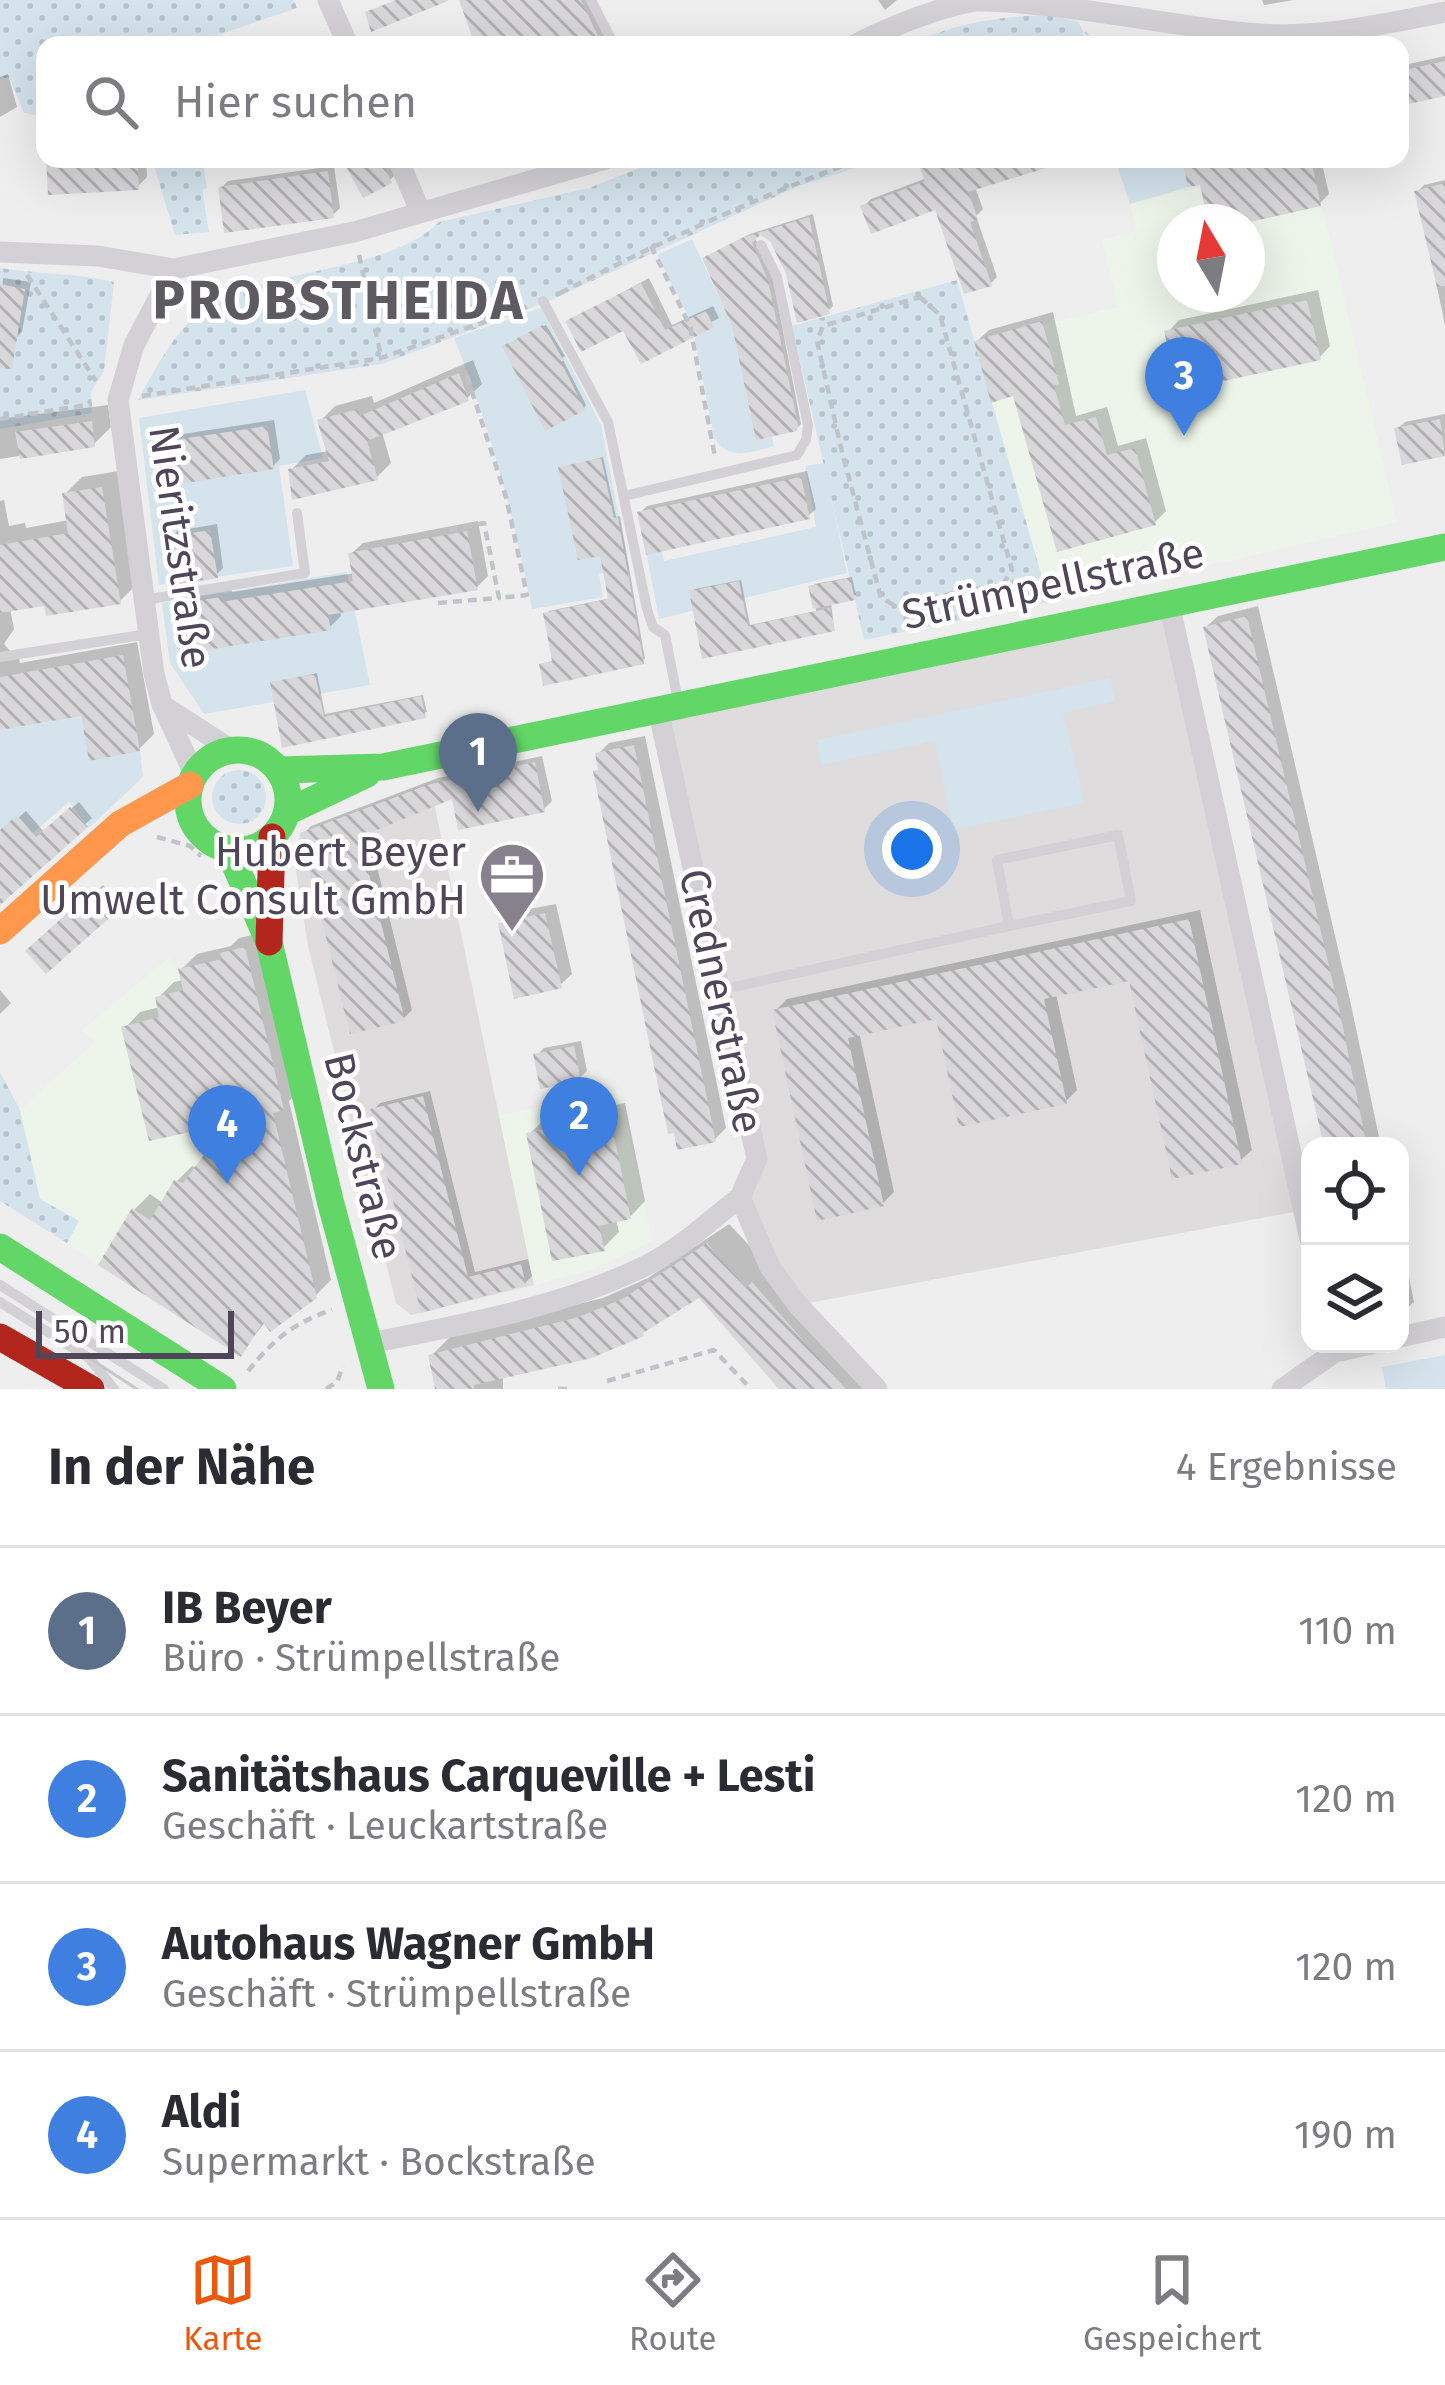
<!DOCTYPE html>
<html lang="de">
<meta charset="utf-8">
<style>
body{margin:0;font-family:"Fira Sans",sans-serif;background:#f2f2f3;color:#2b2b33}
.controls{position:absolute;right:36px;bottom:36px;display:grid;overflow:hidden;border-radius:24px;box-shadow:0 12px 48px #0002}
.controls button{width:108px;height:108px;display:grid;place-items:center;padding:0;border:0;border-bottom:3px solid #e1e1e2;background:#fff;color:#2b2b33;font:60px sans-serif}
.compass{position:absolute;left:1157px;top:204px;width:108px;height:108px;border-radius:50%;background:#fff;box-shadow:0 12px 48px #0002;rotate:350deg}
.scale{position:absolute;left:36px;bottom:30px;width:198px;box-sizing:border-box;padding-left:12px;border:6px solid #4f4759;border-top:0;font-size:33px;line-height:42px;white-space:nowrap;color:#4f4759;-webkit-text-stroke:9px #fff;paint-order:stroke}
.you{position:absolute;left:912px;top:849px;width:42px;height:42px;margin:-30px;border:9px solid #fff;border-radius:50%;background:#1a73e8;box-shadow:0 0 0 18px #1a73e833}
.badge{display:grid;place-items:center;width:78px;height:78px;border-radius:50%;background:#ea580c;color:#fff;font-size:39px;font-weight:700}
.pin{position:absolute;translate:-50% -99px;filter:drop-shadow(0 3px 6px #0008)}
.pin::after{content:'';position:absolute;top:63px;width:42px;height:36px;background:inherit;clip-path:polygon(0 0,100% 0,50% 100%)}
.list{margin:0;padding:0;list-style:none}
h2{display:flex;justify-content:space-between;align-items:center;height:156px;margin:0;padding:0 48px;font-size:51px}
h2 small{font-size:39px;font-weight:400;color:#7c7c81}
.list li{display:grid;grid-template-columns:78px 1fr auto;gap:36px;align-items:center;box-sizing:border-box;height:168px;padding:0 48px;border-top:3px solid #e1e1e2}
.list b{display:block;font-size:45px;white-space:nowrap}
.list p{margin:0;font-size:39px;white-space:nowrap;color:#7c7c81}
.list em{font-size:39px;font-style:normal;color:#7c7c81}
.icon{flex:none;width:66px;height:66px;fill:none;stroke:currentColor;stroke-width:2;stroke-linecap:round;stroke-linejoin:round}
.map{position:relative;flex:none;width:1445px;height:1389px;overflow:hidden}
.search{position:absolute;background:#fff;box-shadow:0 12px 48px #0002;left:36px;right:36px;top:36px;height:132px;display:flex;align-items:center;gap:30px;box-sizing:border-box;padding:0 42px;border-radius:24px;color:#7c7c81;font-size:45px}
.sheet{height:828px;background:#fff}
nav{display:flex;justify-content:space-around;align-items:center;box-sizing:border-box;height:168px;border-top:3px solid #e1e1e2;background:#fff;font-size:33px;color:#7c7c81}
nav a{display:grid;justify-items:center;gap:6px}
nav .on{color:#ea580c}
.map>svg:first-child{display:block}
</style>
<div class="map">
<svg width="1445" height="1389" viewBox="0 0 1445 1389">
<defs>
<pattern id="grass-dots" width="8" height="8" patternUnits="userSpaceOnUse" patternTransform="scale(3)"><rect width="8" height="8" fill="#d4e3ec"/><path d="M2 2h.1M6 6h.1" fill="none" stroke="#b8c4cd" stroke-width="1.8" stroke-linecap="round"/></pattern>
<pattern id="building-back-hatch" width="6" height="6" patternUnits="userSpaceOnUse" patternTransform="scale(3)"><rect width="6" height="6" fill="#d8d7da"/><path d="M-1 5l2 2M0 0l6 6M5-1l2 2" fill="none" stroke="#b2b0b4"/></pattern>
</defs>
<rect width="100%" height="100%" fill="#eee"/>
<path fill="#edf5ea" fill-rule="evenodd" d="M1311,160L1397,522L1049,602L974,341L1118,307L1102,240L1137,231L1130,204ZM1175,222H1247V294H1175Z
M169,958L178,969L214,1126L226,1124L251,1283L132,1208L98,1265L67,1243L79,1221L40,1199L20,1110L95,1042L82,1030Z
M619,1090L652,1241L594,1269L534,1285L498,1116Z"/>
<path fill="#dedcdd" d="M1169,603L1304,1210L798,1305L740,1197L752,1176L658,709Z
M430,783L534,1285L411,1315L396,1303L308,946L296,870L300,833Z"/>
<path fill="url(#grass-dots)" d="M0,0H294L297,8L188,45H45V117L24,113L9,77L0,79Z
M1049,15L1079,22L1088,45H910C956,22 998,17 1049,15Z
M152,159H202L207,188L202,190L209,232L175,235Z
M662,159H883L796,187L549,301L382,364L138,400C153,373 167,345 189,322C243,264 380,280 439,222L589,188Z
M0,268C39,274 76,273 114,282L104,371L91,392L92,413L0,429Z
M957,280L1049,602L864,640L792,326Z
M212 797a27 27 0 1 1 54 0a27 27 0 1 1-54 0Z
M0,1072L20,1110L40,1199L79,1221L67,1243L0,1201Z"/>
<path fill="#d4e3ec" d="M1115,159H1212L1184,165L1188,187L1130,204Z
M692,239L732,326L756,440L772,437L774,446C751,452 728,462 714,437L692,324L657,255Z
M541,308L601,425L629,569L599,574L603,597L532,609C513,513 491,429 454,338Z
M305,390L323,458L279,466L293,566L159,585L139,418Z
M824,463L847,573L659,619L641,524L654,522L664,561L816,527L805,466Z
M347,572L370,685L204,714L170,663L162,603Z
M1110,678L1115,701L1063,713L1084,803L953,830L935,741L821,765L817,740Z
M78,702L89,760L140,751L143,777L89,828L69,802L0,861V730L54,721Z
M1445,1355V1389H1386L1382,1367Z"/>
<path fill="#0003" d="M463,0H593L614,45H491Z
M878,0H897L885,10Z
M1262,0H1294L1264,5Z
M1445,56V94L1411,102L1400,112V66Z
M8,74L17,107L0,117V77Z
M49,159H146L147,177L137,187Z
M345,159H389L397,173L390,180Z
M939,159H1064L975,187L983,209L976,216L997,277L990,284L937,206H864L871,199L927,178L924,169Z
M1194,159H1321L1329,194L1320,203L1235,222H1211L1202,181L1187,166Z
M334,166L340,208L333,215L221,188L228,181Z
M1445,180V325L1417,192L1424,185Z
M813,214L833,306L828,311L789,273L772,238L758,233L755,238L772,274L801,424L796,429L739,345L711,254L750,234Z
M3,278L31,282L22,332L15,339L0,336Z
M649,278L672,325L713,306L719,318L642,360L625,327L568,322Z
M1318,290L1330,346L1319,358L1168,332L1179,320Z
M1053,312L1076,416L1107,407L1118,446L1146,438L1166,511L1155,522L1016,393L977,341L989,330Z
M546,325L565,356L562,358L586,405L584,408L509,344Z
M473,360L482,384L467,398L382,432L391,463L377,477L291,470L306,455L329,451L320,421L335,406L372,396L374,403Z
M108,405L111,427L94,444L0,459V419Z
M1445,414V453L1404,461L1397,429L1405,422Z
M274,420L280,459L273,466L157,444L164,437Z
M603,457L616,517L620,516L645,659L542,665L555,660L546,614L549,611L611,598L602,552L561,468Z
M119,471L137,584L120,601L47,602L10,608L14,629L4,644L11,652H18L20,663L137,642L154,734L139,749L83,712L0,727V501L4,500L9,526L25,523L26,528L69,520L65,494L82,477Z
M807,471L816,509L808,516L640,513L647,506Z
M478,521L488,576L477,587L340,610L341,616L329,628L180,606L191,594L231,587L232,592L355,573L351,554L363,543Z
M217,524L223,568L216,575L170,538L177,531Z
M852,577L856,595L831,602L834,628L704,656L692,592L695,589L741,580L750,625L816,611L814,584Z
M1258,606L1350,1000L1381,1146H1325L1206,627L1218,616Z
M317,673L325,714L423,695L427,712L285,745L273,683Z
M645,736L726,1128L715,1139L598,754L609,743Z
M542,756L552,801L544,809L454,795L368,830L412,1010L404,1018L303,834L311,826L438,778Z
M79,802L92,818L0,901V834L26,811L44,832Z
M103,885L120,904L46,970L29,951Z
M556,904L572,974L560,985L501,924L513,912Z
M1200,910L1252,1150L1240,1161L1131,977L1056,994L1077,1090L1065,1102L938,1015L859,1032L894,1192L883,1203L775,1011L787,999Z
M261,933L298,1092L289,1101L331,1280L315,1296L266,1321L240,1354L134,1210L150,1194L163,1203L176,1182L192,1166L198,1168L234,1119L125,1028L140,1012L160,1007L158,998L174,982L183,980L181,970L197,954L231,946L239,938Z
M0,990L11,1003L0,1014Z
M581,1041L587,1071L579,1078L537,1055L544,1048Z
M430,1091L475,1272L528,1259L532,1276L525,1283L423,1309L373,1110L380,1103Z
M625,1103L645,1201L630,1217L616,1219L619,1232L603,1248L529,1134L545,1119Z
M729,1224L885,1389H787L700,1294L652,1324L503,1375V1389H438L431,1356L452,1335L603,1298L648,1278Z
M1400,1234L1414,1302L1400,1314Z"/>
<path fill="url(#building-back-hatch)" d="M396,0H448V1L371,32L365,12Z
M459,0H581L602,45H475Z
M1445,61V96L1400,106V71Z
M46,159H137L139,190L48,195Z
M342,159H380L392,183L363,198Z
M947,159H1058L1059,164L968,192L978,219L970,222L992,286L964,294L935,210L871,234L860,206L925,181L920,168Z
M1212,159H1311L1321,206L1250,222H1208L1200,185L1188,187L1183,165Z
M328,171L334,218L224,233L218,187Z
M1445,183V286L1437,287L1414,191Z
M809,217L830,314L797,323L786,274L770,241L760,235L752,243L768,280L798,425L797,431L756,440L732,326L702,258L742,238Z
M641,283L665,330L706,311L714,327L641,364L623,331L581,352L565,321Z
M0,284L25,289L12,369L0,368Z
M1307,300L1321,360L1178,391L1164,331Z
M1042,321L1059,384L1054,385L1065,425L1096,417L1107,455L1135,448L1156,525L1057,552L1013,396L991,403L974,341Z
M543,325L564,361L561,362L585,410L545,431L502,346Z
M459,373L469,401L367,441L378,480L292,500L288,469L329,461L317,420L358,409L360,416Z
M1440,419L1445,456L1402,465L1394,428Z
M92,421L95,447L20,459L15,432Z
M267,426L274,469L161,487L154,443Z
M601,458L614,518L618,517L644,664L543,686L539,664L552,661L543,613L608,599L600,556L578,560L558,467Z
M801,477L810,519L646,555L637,512Z
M102,487L121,604L46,616L44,606L0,613V545L68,533L62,493Z
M210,530L218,578L174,585L167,537Z
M467,531L478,590L328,615L331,630L180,654L173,610L177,609L176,604L221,597V602L353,581L348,553Z
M850,578L855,600L813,609L808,586Z
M739,581L748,626L830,608L835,631L702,659L689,591Z
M1247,616L1340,1013L1367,1146H1324L1203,627Z
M123,655L140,751L89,761L81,716L0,730V677Z
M315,674L324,717L421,696L426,718L282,748L270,682Z
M634,745L716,1142L677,1150L674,1133L668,1134L593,771L598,770L595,753Z
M535,762L545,812L458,830L452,799L360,837L405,1021L350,1034L300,833L427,785Z
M70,807L88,827L0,905V830L17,815L36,837Z
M94,889L115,913L46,974L25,951Z
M545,913L562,988L514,999L498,923Z
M1189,919L1242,1164L1172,1179L1129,981L1044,999L1067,1104L959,1127L936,1019L848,1038L884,1206L817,1221L772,1010Z
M245,947L284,1110L273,1113L317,1298L270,1332L263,1322L241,1357L98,1265L132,1208L150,1220L174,1180L183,1183L227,1124L149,1141L121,1027L159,1017L155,997L183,990L178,969L222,959L220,953Z
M574,1046L581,1081L540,1089L533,1054Z
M423,1096L468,1277L521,1264L526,1285L421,1313L370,1109Z
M610,1116L631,1219L599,1226L605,1251L552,1261L526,1133Z
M707,1243L746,1288L752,1282L846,1389H779L699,1298L643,1333L644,1336L592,1358L474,1385V1389H435L428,1355L579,1317L624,1298Z"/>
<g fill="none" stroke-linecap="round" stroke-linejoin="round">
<path stroke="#c0c4ca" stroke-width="4.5" stroke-dasharray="9 6" stroke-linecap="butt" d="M1076,45L1087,33
M651,246L690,326L715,457
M359,255L381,356
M27,275L96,381
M560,293C658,243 757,197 861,159
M920,297L940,315L1012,570L1003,584L894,605L881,598L842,452L817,341L823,326Z
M467,376L506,497L527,595L499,598
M142,396L381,358L527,307
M0,419L92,404
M944,595L950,623
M438,603L499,598L484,523L449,530
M157,837L190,846L201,856
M248,1371C273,1340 293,1323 332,1310
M607,1381L714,1350L751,1389
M326,1389L337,1382L343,1366
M558,1389H567"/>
<path stroke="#d3d1d5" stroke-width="10" d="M591,0L614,45
M543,301L608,422L647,609L653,627L665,635L678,701
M624,496L797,455L806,440L808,425L777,277L761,245
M144,600L305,573L297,513
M0,657L148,634
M1118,835L1131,901L1009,926L997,860Z
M720,990L1009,926
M0,1285L164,1389
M0,1302L89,1358L114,1389"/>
<path stroke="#d3d1d5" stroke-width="21" d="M328,0L348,45
M854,45C890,27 934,9 974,1C1047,0 1168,25 1246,33C1313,40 1380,25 1445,12
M398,159L420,211
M0,252L98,256L174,269L354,232L606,159
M174,269L134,345L118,400L154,674L162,704L194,774
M1169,603L1310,1239
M162,705L232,750
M658,709L757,1159L740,1197L770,1267L798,1305L877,1389
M1400,1337L1445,1327
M370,1343C462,1325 564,1307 649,1264C682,1247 711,1220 740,1197
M1282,1389L1335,1352L1371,1344"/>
<path stroke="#63d668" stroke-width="27" d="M188 800a50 50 0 1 1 100 0a50 50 0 1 1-100 0Z
M279,770L383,767L1445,547
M287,812L367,774
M228,849L269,942L331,1204L381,1389
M0,1247L223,1389"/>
<path stroke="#ff974d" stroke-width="27" d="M0,931L120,824L190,785"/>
<path stroke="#b3261e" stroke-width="27" d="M269,942L272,837
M0,1337L91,1389"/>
<path stroke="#c7c6c9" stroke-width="3" d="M89,1358L137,1389"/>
</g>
<defs>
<symbol id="office-pin" viewBox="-11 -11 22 30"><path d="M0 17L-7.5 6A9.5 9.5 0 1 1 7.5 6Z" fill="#87818d" stroke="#fff"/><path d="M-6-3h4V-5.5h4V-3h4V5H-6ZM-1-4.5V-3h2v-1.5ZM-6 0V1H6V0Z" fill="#fff"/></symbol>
</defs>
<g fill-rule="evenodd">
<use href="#office-pin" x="474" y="837" width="76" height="104"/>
</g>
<g text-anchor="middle" stroke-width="9" stroke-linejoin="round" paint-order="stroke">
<g font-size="42" fill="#4f4759" stroke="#fff">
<text transform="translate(181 547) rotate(82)" y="15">Nieritzstraße</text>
<text transform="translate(1053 583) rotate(-12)" y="15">Strümpellstraße</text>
<text transform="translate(722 1001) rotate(78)" y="15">Crednerstraße</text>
<text transform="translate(364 1156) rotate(76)" y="15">Bockstraße</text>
</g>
<g font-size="42" fill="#4f4759" stroke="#fff" text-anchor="end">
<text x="466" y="866">Hubert Beyer<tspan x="466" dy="48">Umwelt Consult GmbH</tspan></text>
</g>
<g font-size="54" font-weight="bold" letter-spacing="3" fill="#5e5a61" stroke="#fff">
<text x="339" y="319">PROBSTHEIDA</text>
</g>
</g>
</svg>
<div class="controls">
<button><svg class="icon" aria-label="locate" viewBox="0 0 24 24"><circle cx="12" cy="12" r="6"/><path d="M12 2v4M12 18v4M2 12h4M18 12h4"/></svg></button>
<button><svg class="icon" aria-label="layers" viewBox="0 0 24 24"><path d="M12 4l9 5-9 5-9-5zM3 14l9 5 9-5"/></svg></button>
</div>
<svg class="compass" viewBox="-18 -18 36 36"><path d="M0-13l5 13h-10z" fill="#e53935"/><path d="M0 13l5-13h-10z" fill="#7c7c81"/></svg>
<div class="scale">50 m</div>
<div class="you"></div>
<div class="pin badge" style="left:478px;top:812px;background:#5c6f8a">1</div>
<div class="pin badge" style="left:579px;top:1176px;background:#3f7fe0">2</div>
<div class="pin badge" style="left:1184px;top:436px;background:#3f7fe0">3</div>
<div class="pin badge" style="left:227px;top:1184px;background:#3f7fe0">4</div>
<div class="search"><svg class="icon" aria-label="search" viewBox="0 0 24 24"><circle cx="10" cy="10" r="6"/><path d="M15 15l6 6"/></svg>Hier suchen</div>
</div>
<section class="sheet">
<h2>In der Nähe<small>4 Ergebnisse</small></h2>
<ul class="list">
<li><span class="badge" style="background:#5c6f8a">1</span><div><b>IB Beyer</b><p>Büro · Strümpellstraße</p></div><em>110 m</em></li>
<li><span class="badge" style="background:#3f7fe0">2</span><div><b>Sanitätshaus Carqueville + Lesti</b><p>Geschäft · Leuckartstraße</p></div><em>120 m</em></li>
<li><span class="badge" style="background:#3f7fe0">3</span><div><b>Autohaus Wagner GmbH</b><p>Geschäft · Strümpellstraße</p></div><em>120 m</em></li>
<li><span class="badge" style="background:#3f7fe0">4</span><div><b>Aldi</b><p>Supermarkt · Bockstraße</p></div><em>190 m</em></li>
</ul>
</section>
<nav>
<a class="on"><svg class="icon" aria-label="map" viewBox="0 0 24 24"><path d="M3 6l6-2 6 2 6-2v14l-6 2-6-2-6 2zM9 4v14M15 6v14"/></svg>Karte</a>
<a><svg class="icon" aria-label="directions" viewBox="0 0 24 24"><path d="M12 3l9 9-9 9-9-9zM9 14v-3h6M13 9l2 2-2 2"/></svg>Route</a>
<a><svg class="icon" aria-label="saved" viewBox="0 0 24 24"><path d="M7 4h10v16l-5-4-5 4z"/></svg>Gespeichert</a>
</nav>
